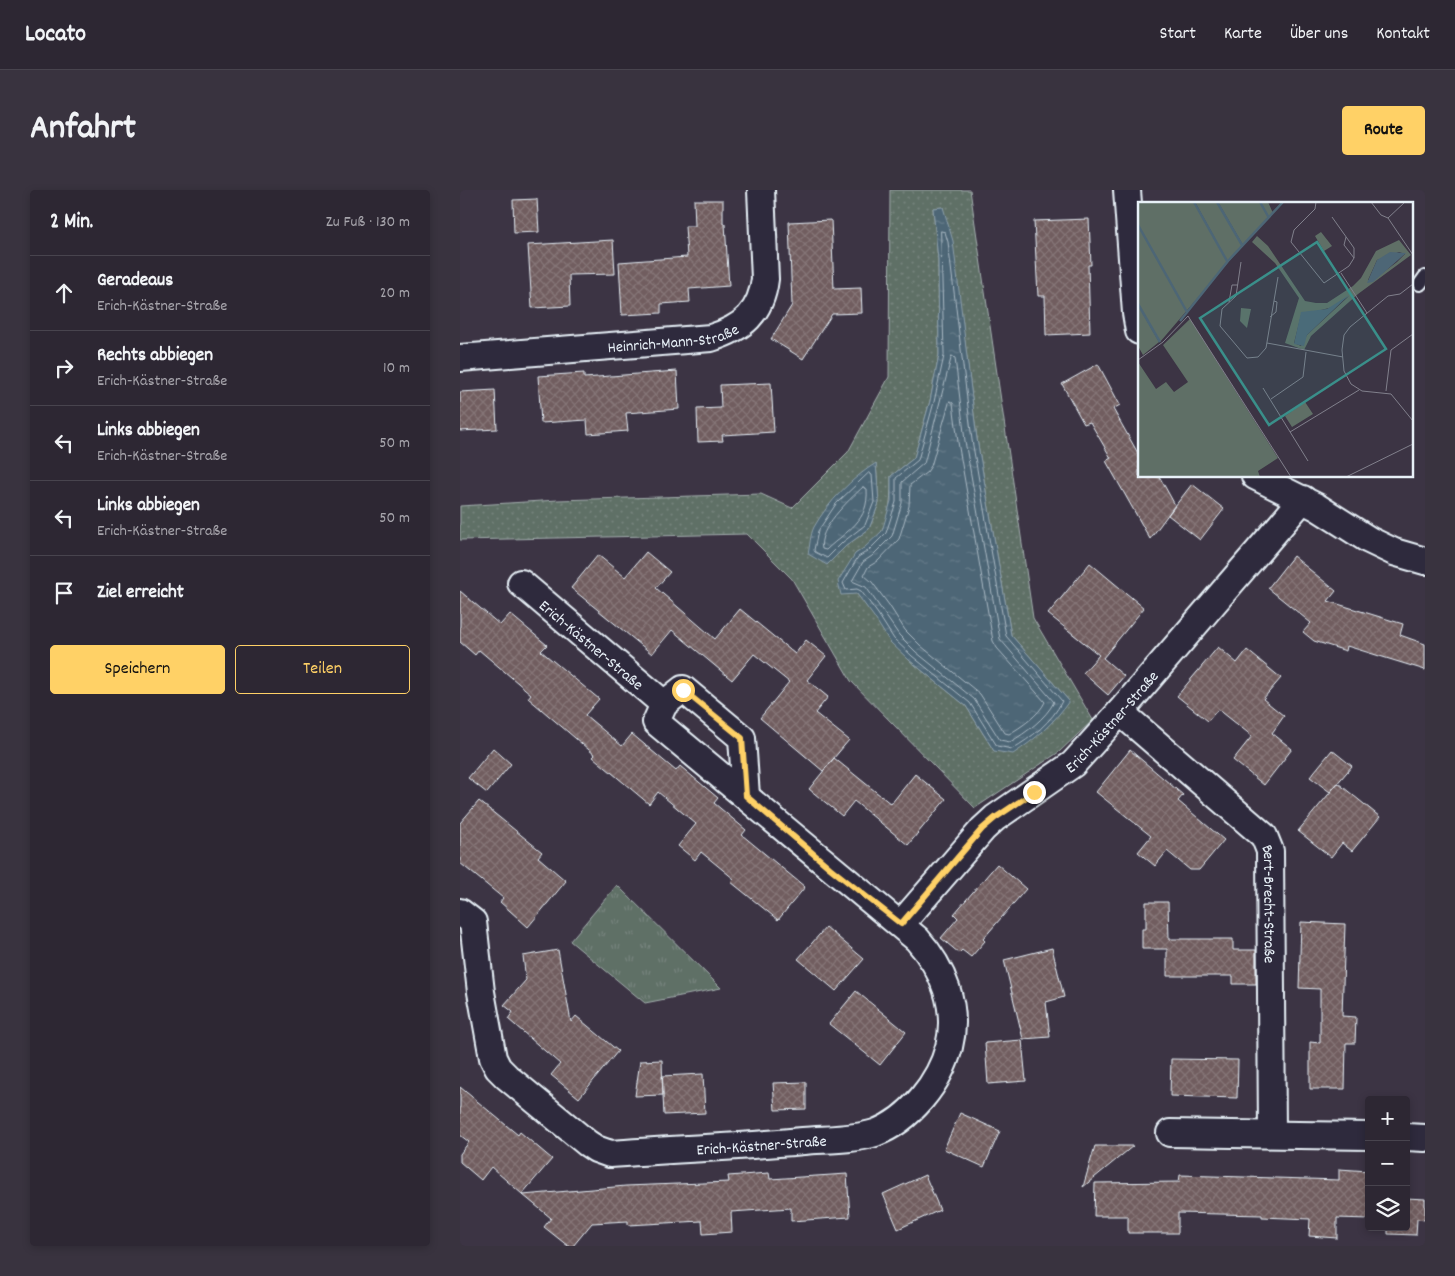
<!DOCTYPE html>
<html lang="de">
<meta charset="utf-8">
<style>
body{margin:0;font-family:Dekko,sans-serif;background:#39333f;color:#f1f3f6}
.controls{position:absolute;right:15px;bottom:15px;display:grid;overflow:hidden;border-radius:5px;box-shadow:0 2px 8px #0003}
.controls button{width:45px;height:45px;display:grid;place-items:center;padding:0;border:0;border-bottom:1px solid #48444e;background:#2d2733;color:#f1f3f6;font:25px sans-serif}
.stop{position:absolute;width:15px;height:15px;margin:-11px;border:4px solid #ffd166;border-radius:50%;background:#fff}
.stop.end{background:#ffd166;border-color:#fff;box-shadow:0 1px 5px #0008}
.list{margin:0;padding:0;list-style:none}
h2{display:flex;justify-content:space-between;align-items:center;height:65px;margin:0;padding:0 20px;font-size:21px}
h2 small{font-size:16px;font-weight:400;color:#a7a5ac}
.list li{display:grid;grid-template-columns:32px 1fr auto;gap:15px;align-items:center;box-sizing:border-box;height:75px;padding:0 20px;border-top:1px solid #48444e}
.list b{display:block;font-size:19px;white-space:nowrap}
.list p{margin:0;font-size:16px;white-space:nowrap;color:#a7a5ac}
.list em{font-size:16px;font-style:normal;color:#a7a5ac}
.actions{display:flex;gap:10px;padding:15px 20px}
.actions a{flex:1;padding:11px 0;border:1px solid #ffd166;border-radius:5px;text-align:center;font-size:18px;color:#ffd166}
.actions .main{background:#ffd166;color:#111}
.icon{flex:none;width:28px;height:28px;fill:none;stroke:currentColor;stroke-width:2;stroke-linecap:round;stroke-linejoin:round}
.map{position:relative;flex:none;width:965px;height:1056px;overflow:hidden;border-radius:5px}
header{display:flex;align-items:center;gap:30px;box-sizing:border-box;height:70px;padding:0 25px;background:#2d2733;border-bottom:1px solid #48444e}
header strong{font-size:24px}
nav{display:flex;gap:28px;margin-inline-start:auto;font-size:18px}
.intro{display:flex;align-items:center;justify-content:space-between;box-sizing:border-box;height:120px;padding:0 30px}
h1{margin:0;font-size:35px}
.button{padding:12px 22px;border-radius:5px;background:#ffd166;color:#111;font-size:18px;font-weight:700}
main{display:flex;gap:30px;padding:0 30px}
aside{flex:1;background:#2d2733;border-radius:5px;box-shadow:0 2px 8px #0003}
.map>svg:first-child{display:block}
</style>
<header>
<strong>Locato</strong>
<nav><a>Start</a><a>Karte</a><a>Über uns</a><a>Kontakt</a></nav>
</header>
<div class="intro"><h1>Anfahrt</h1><a class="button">Route</a></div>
<main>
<aside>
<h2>2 Min.<small>Zu Fuß · 130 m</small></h2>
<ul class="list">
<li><svg class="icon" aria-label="ahead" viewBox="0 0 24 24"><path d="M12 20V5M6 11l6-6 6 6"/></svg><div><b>Geradeaus</b><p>Erich-Kästner-Straße</p></div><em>20 m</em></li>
<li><svg class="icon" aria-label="right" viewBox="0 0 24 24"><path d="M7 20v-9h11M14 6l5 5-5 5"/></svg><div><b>Rechts abbiegen</b><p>Erich-Kästner-Straße</p></div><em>10 m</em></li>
<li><svg class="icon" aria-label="left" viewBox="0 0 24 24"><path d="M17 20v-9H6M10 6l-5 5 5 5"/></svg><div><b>Links abbiegen</b><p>Erich-Kästner-Straße</p></div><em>50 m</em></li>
<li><svg class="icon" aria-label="left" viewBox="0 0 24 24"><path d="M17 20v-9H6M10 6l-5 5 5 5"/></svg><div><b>Links abbiegen</b><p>Erich-Kästner-Straße</p></div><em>50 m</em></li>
<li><svg class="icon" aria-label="arrive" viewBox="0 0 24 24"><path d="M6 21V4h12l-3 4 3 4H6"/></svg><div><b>Ziel erreicht</b></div></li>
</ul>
<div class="actions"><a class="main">Speichern</a><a>Teilen</a></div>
</aside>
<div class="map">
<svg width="965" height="1056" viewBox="0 0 965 1056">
<defs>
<pattern id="grass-tufts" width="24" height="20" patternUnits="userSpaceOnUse" patternTransform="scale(1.25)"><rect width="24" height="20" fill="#5f6f66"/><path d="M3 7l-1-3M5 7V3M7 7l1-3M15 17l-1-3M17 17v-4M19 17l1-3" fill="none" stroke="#76847d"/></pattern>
<pattern id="park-dots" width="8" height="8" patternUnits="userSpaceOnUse" patternTransform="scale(1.25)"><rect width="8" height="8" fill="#5f6f66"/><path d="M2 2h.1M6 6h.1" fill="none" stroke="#76847d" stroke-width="1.8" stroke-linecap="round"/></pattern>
<pattern id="water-ripples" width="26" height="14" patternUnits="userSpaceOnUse" patternTransform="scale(1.25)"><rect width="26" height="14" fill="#4d6676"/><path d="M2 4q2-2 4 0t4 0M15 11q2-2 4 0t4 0" fill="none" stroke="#677c8a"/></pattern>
<pattern id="building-cross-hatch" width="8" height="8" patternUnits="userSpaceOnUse" patternTransform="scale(1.25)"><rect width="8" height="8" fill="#715d5f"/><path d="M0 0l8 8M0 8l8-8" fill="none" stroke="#857577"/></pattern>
</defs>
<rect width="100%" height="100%" fill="#3c3444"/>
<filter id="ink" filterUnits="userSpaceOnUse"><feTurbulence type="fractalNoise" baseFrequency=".02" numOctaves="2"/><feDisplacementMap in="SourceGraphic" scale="10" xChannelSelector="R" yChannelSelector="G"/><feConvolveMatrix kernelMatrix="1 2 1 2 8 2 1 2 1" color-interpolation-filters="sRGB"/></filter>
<g filter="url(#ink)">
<path fill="url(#grass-tufts)" stroke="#a4b0af" d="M157,695L261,798L185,813L110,751Z"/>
<path fill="url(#park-dots)" stroke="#a4b0af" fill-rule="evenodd" d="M430,0H510L573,428L633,530L599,562L515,618L391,491L332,389L287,344L0,350V316L98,310L301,304L332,318L388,262L429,187ZM483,17L502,128L517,249L551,445L609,511L534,561L506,516L449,470L397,404L395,364C404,358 417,350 422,341C431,324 431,304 431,286L454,268L470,211L479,165L478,70L473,18ZM416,273L419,313L409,339L386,356L367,375Z"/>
<path fill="url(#water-ripples)" stroke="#8b9eaa" d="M483,17L493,51L517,249L551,445L609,511C594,533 576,549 553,564L534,561L506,516L449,470L430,452L414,427L397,404L381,405L378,391L395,364L404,358L422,341L431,311V286L454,268L470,211L479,165L478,70L473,18Z
M416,273L419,313L409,339L386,356L367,375L348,364C350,356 350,345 354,337C368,312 392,288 416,273Z"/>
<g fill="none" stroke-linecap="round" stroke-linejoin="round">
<path stroke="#aab9c4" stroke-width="1" d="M481,41L485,42L488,52L512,250L546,446L602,511C593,531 571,548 552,559L537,556L510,513L452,466L434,449L418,424L401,401L397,399L386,400L383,393L398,367L408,361L426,343L436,312V288L458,270L474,212L484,166Z
M492,166L495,168L505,251L540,449L594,512C586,528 566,543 550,552L540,550L514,509L456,462L439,445L406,397L392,391L403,372L412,366L432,346L442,313V292L464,273Z
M490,211L493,213L498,252L533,451L537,458L585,512C579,525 561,537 549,544L545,543L520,504L461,456L445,440L429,415L412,392L404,385L408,377L418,371L439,349L449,316L450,295L467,282L471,276Z
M409,283L412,285L414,312L405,335L383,352L367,368L355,362L354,360L358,341L376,314Z
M403,297L407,299C409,332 388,339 366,360L362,359C357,339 389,310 403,297Z"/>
</g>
<path fill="url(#building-cross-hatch)" stroke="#e8f1f8" d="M77,9L79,42L54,43L53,10Z
M234,10H263V34H265L269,96L229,99L230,112L201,114V123L162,125L159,72L227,67L225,36H235Z
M629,29L631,75H628L630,143L586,145L585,106H578L574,31Z
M371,30L374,99L401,98L402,123L372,124L343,169L311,149L332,115L329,32Z
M153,50L155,84L109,85L110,116L72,118L68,55Z
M638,174L660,215L653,219L679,265V286H699L715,315L690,349L646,271L651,268L630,232L624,234L602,194Z
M217,181L219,219L166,223L168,241L128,244L127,230L81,233L78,186L124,183V188Z
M311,193L314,242L262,245L263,251L238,252L237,219L261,218L260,195Z
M35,200L37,239L0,241V202Z
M732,294L764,319L740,350L708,325Z
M186,362L210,382L196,398L255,449L280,419L335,464L346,450L366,466L347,490L368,507L355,523L389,550L363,581L300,528L329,492L294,464L272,490L212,440L192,464L111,398L138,365L165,387Z
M833,366L876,401L868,411L943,434L940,445L965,454V480L887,456L886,461L854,451L843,442L851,433L808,398Z
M630,373L684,418L643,468L664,486L648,505L623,483L639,465L588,424Z
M0,401L40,435L50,424L87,455L81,461L139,509L125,525L162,556L172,544L216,581L220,576L258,608L254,613L286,640L282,645L345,697L318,730L271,692L274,689L241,662L235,670L218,656L236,634L198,602L189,614L133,567L135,565L68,508L71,504L19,460L15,465L0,452Z
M758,457L777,473L787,460L821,488L803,509L824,526L812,543L832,559L804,595L773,570L792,546L758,519L748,531L717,506Z
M33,558L51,574L27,603L8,588Z
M670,560L723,605L718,611L764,650L739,680H730L707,661L695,676L678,662L691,646L636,602Z
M872,560L892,576L870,602L850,587Z
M374,568L431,614L455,584L486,609L448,655L394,611L382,626L349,599Z
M878,593L920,627L892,661L882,653L871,667L838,641Z
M19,611L82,662L78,667L106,691L68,737L40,712L43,708L0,673V633Z
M537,674L566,699L523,749L525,751L511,767L502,760L499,763L481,748L498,728L494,724Z
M686,712H708L709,749H773V760H796V794H773V786H707V759H682V739H686Z
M841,732L885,734L882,826L896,827L895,853H886L885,899H850V852L860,853V799L839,798Z
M366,737L404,769L376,801L338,769Z
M592,758L604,807L586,812L590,847L563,849L544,770Z
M98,760L111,832L116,826L158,861L119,908L91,885L100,874L48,829L53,822L44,815L66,790L63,766Z
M396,801L446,842L420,875L369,834Z
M562,850L566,891L528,894L525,853Z
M711,869L778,870L777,908L710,906Z
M202,870L203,905L175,906L180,871Z
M243,884L245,923L204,925L202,886Z
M346,892V919L315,920L313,893Z
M0,897L58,945L60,942L92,969L62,1004L31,977L21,990L0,972V964L9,952L0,945Z
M500,923L540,941L524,977L484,959Z
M635,956H673L623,997Z
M879,979L909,981V1029L877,1028V1048L849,1046L850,1029L802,1027V1025L718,1023V1043H668V1026H634L635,993L719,992L720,985L879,990Z
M309,983L310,989L387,984L390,1027L331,1031V1018L271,1022L272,1042L243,1044L242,1031L168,1035V1031L132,1033L113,1056H108L84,1037L91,1028L63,1005L166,996L269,992L268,986Z
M465,985L480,1020L438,1039L423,1004Z
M946,1008L965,1009V1030L957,1029L956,1045L928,1044V1037H946Z"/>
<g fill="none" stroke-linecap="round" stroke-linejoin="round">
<defs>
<path id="service" d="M960,94L965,87"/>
<g id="minor">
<path d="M667,0L676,123L679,141"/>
<path id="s1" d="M0,168L251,148C283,138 301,123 305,89L301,0"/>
<path d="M795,286L857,317L909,350L934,362L965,371"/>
<path d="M204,514L223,499L282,548L286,606"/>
<path id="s2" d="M660,522L804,646L810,661L812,943"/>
<path id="s3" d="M0,722L13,732L21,802L33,868L38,878L47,887L127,953L136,959L150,964C215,959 279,957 343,951C366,949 393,950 415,943C450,930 480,892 489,857C499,817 483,778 457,749L196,532L204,514L61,393"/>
<path id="s4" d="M441,734L523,639L535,628L613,574L660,522L843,309"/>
<path d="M710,943L909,946"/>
<path d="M946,947L965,948"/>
</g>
</defs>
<use href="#service" stroke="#e8f1f8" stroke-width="16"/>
<use href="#minor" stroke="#e8f1f8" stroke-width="30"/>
<use href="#service" stroke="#2f2a3d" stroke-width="12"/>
<use href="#minor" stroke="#2f2a3d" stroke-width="26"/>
</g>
</g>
<g fill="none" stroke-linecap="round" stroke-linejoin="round" filter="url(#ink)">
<path stroke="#ffd166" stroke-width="6" d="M223,500L282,548L286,606L370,678L441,734L522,639L535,628L574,602"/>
</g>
<g text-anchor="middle" stroke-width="5" stroke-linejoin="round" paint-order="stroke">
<g font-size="16" fill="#e8f1f8" stroke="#2f2a3d">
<text dy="6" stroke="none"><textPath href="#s1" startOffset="214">Heinrich-Mann-Straße</textPath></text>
<text transform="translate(132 454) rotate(40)" y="6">Erich-Kästner-Straße</text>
<text dy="6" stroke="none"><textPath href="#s4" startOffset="294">Erich-Kästner-Straße</textPath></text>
<text dy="6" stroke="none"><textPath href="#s2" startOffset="259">Bert-Brecht-Straße</textPath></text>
<text dy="6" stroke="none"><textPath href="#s3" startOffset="459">Erich-Kästner-Straße</textPath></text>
</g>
</g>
<g transform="translate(678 12)">
<rect width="275" height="275" fill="#3c3444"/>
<path d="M0,0H56L78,38L57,0H79L104,44L22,140L0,101ZM80,0H122L128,11L122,0H130L135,11L105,43ZM0,103L21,140L5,153L0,144ZM103,106L113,107L109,126L102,119ZM52,117L140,256L120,269L122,275H0V160L18,187L28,180L36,190L50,180L25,143Z" fill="#5f6f66"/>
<path d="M183,30L194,44L186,49L177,34ZM119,34L130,44L167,99L178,101H189L215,84L223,76L238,49L261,38L273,53L220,92L173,134L166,148L147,141L161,96L137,61L114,40ZM261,50L267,52L259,60L235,78H230L239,58ZM211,94L169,133L163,144L156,141L163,113L195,105ZM167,200L175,212L154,225L147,214Z" fill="#5f6f66" fill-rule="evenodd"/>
<path d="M252,50L268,51L235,80L229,81L239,58ZM211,93L169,133L166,144L156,142L163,110L189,107Z" fill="#4d6676"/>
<path fill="none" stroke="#4d6676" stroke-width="2.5" d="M56,0L89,59M79,0L104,43M122,0L131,16M0,23L49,110M0,102L22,140M42,119L90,59L145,0"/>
<path fill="none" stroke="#81808c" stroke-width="1" d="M178,0L177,7L156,28L153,40L186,81L211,64L216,56V46L194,15M233,0L243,13L250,16L267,0M250,16L275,53M208,35L206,43L216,56M103,60L98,94L84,107L82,124L109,156L120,155L128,146L140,75M203,71L229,111M275,82L262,92L250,94L212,125L206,133L204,148L206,169L213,182L224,189L253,192L275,219M91,100L94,83H100M132,115L138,110L139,100L136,99M129,141L205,155M0,158L25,140L50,114L153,275M125,186L170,259M248,189L253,148L275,132M133,197L165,175L168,150M152,230L221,188M208,275L275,242"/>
<path fill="#3a8f8a" fill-opacity="0.15" stroke="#3a8f8a" stroke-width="2.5" d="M179,40L248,147L131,223L62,116Z"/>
<rect width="275" height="275" fill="none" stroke="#e8f1f8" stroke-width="2.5"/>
</g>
</svg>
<div class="controls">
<button>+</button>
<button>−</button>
<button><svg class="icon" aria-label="layers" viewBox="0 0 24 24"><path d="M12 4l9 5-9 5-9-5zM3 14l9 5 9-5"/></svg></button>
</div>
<div class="stop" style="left:223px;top:500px"></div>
<div class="stop end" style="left:574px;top:602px"></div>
</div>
</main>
